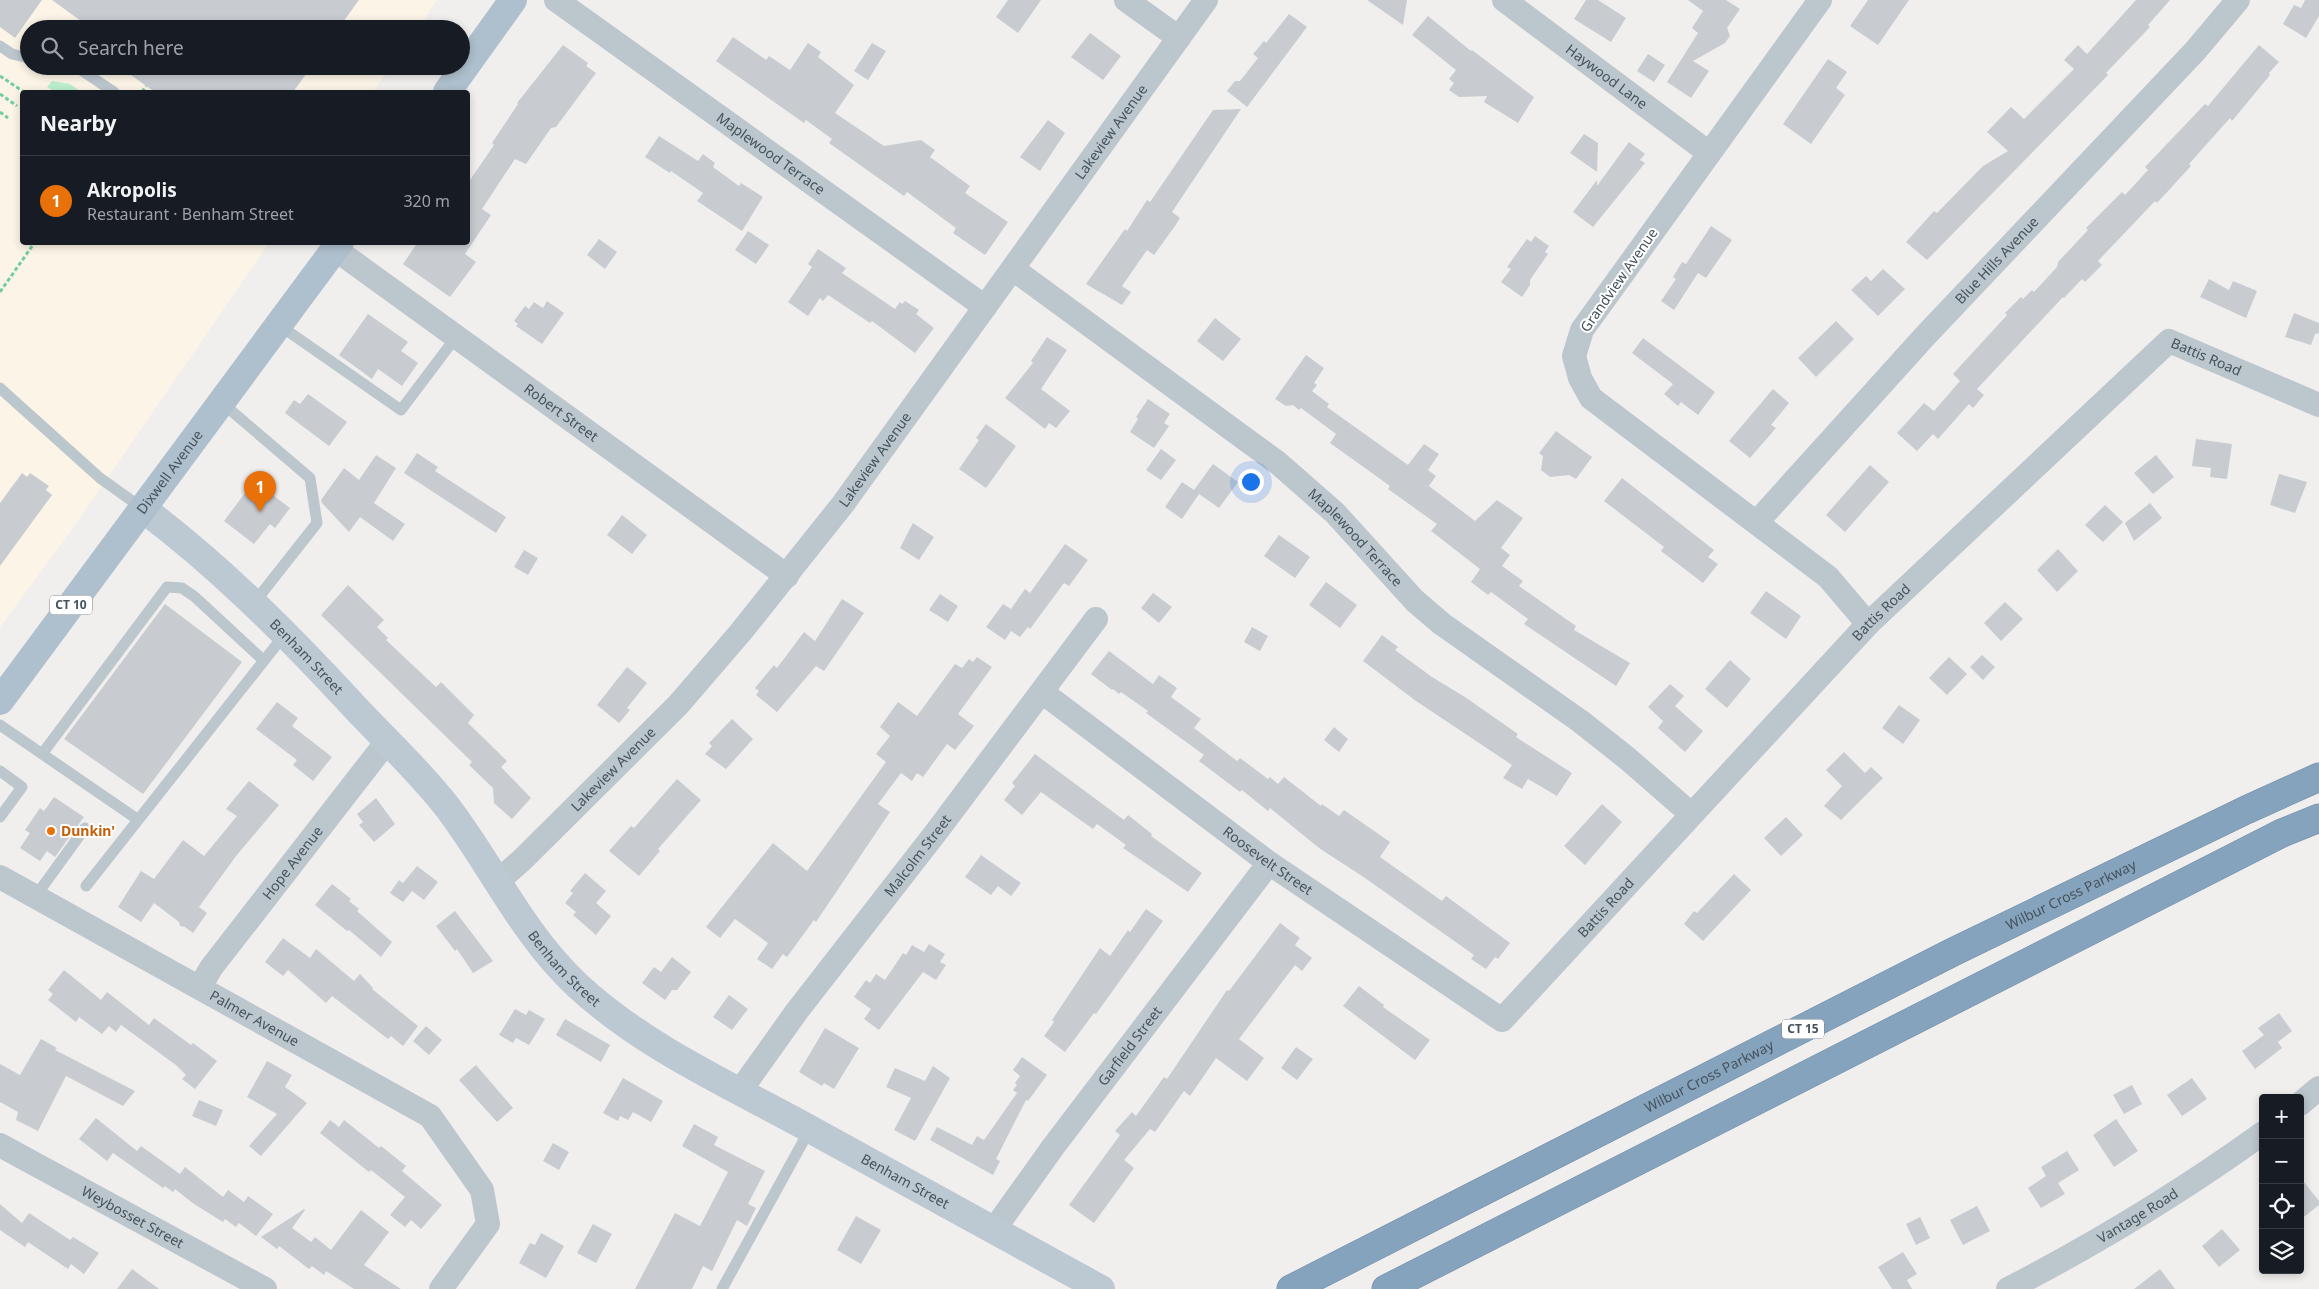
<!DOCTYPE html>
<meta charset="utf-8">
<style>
body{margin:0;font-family:"Noto Sans",sans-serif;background:#20242c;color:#f1f3f6}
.controls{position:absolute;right:15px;bottom:15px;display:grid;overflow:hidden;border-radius:5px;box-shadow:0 2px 8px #0003}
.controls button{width:45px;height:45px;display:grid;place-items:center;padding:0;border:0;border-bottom:1px solid #363941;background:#171b24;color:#f1f3f6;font:25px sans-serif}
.you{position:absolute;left:1250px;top:481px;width:18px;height:18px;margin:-12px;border:4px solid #fff;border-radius:50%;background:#1a73e8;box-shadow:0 0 0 8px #1a73e833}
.badge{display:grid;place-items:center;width:32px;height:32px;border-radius:50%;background:#8c9099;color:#fff;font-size:16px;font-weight:700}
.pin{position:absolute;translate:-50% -41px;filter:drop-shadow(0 1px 2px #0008)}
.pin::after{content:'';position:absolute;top:26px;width:18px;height:15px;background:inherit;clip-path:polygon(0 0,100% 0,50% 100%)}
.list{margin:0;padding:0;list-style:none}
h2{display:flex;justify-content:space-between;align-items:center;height:65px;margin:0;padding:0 20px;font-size:21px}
h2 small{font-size:16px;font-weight:400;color:#9ea1a6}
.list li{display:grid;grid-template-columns:32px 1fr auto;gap:15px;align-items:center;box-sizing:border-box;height:90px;padding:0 20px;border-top:1px solid #363941}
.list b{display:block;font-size:19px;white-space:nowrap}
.list p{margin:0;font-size:16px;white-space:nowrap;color:#9ea1a6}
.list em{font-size:16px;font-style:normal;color:#9ea1a6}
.icon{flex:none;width:28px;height:28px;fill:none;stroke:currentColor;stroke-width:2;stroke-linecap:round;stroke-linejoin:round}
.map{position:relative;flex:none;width:2319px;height:1289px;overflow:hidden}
.search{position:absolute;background:#171b24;box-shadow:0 2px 8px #0003;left:20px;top:20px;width:450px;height:55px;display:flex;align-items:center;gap:12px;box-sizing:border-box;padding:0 18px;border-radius:28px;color:#9ea1a6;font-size:19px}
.panel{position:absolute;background:#171b24;box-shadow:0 2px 8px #0003;left:20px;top:90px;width:450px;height:155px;border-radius:5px}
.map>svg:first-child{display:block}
</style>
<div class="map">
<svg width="2319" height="1289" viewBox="0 0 2319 1289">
<rect width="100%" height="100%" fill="#f1eeee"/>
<path fill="#fcf5e7" d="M0,0H437L417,29H29V66H391L373,92H22V242L269,243L68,535L0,627Z"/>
<path fill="#bcefcd" d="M52,81L70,84L81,92H69L66,90L64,92H55L47,87Z"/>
<path fill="#c8ccd1" d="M0,0H42L15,38L0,27Z
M52,0H359L338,29H92Z
M1008,0H1041L1018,33L996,17Z
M1367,0H1407L1403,25Z
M1586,0H1598L1626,18L1611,42L1574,19Z
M1688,0H1726L1740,9L1727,28L1730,36L1725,43L1693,61L1709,71L1691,98L1667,82L1698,33L1692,28L1703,11Z
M1868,0H1909L1878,45L1850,26Z
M2136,0H2170L2148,25L2150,27L2106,73L2108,75L1927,260L1906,242L1934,211L1937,213L1983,166L2008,151L1987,132L2011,107L2024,119L2074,69L2064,60L2078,45L2087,54Z
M2305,0H2319V16L2306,38L2283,24L2294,5L2301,8Z
M1289,14L1307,27L1247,107L1227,91L1235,81H1240L1258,58L1253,54L1264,41L1266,43Z
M1428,16L1471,51L1472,50L1534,97L1518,123L1484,102L1487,96L1459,97L1449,90L1454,83L1449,79L1456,70L1412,35Z
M1090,33L1121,56L1103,80L1071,57Z
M733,37L766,60L769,56L790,70L808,43L821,52L818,57L854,85L835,113L884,146L921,140L935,150L930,157L970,186L965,193L1008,222L985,255L953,233L956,228L907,192L904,196L874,175L829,143L832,139L806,120L804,123L716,61Z
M872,43L886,51L868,80L854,71Z
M563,45L588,63L586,66L596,73L556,127L551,128L526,164L515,159L482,209L491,215L465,254L476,262L450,297L403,264L418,242H468V183L494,145L492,143L518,104L517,103Z
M2259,45L2279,62L2269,73L2270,75L2232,121L2230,118L2189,164L2191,166L2157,203L2155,201L2098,261L2102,265L2085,282L2082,279L2064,298L2063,297L1977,389L1984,395L1973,408L1969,404L1938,439L1933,434L1917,451L1897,433L1924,403L1934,411L1960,381L1953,374L2007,315L2005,313L2021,297L2023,299L2032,290L2034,292L2057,267L2058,262L2088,230L2086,228L2122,192L2125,195L2148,170L2145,167L2205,104L2208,106Z
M1648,54L1665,65L1654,82L1637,71Z
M1828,59L1847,72L1836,88L1845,95L1811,144L1783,124Z
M118,66H312L293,92H155Z
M1241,109L1172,212L1180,218L1175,226L1154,255L1147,250L1122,286L1131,292L1122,305L1086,284L1125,229L1127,231L1147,200L1150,202L1213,110Z
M1048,120L1065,133L1040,171L1020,157Z
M1584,134L1598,143L1597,172L1570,153Z
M659,136L698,161L703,154L715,163L713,167L739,186L741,183L763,197L742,231L697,201L703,193L671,171L670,173L645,157Z
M1629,142L1645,154L1640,160L1645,163L1593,227L1573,212L1597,180V186Z
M1711,226L1732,240L1706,278L1698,273L1674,310L1661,301L1676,279L1673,277L1682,262L1686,264Z
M748,231L769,245L756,264L735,250Z
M1535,236L1549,246L1545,252L1548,254L1530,280V285L1522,297L1501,282L1511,269L1507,267L1527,239L1531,242Z
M599,239L617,252L605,269L587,255Z
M818,249L846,268L842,273L895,309L900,302L902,304L905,301L919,310L916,314L934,328L915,353L872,321L870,323L828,295L823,301L820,298L808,316L788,302L812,267L808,264Z
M1883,269L1905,289L1878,316L1851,290L1866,276L1871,281Z
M2209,279L2229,290L2233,281L2257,291L2246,318L2200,297Z
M547,301L564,313L542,344L516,326L518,324L514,321L525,306L529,309L534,302L543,308Z
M2294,313L2319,323V333L2315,334L2311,345L2285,337Z
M368,314L408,342L401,351L418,363L402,386L378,369L372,379L339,355Z
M1215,318L1241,339L1223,361L1197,341Z
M1836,321L1854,339L1816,377L1798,358Z
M1047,337L1067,350L1041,389L1070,411L1056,428L1049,423L1045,429L1005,398L1033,363L1031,361Z
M1643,338L1715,392L1698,415L1681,402L1678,406L1664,394L1673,384L1632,353Z
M1306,355L1324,368L1314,383L1317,385L1312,391L1329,404L1327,407L1408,465L1424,444L1439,454L1428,470L1436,476L1429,486L1475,521L1497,500L1523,518L1501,548L1510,555L1502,566L1523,581L1519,586L1576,626L1574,630L1630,663L1616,686L1524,624L1528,619L1491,592L1488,595L1471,582L1480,569L1431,531L1437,524L1388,489L1390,486L1330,443L1336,434L1301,408L1299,410L1293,405L1286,406L1275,399Z
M1773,389L1789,403L1771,425L1776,428L1750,458L1729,441Z
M308,394L347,422L329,446L285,413L294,400L300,404Z
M1148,399L1170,414L1164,423L1169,426L1154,448L1130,432L1138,419L1136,417Z
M986,424L1016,446L986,488L959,469L979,440L976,438Z
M1556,431L1592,457L1576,479L1569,475L1550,477L1541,470L1543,456L1539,453Z
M2196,439L2232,444L2227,479L2210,477L2211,468L2192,466Z
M1161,449L1176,460L1161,480L1146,470Z
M417,453L438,467L435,471L506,517L496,533L404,473Z
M376,455L396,468L374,503L405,524L393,541L360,517L349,532L322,503L321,500L344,468L359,480Z
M2156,455L2174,477L2153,494L2134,473Z
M1213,464L1238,482L1219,508L1199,494L1182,519L1165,507L1182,482L1194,490Z
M1870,465L1889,482L1845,532L1826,515Z
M22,473L27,477L30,473L49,486L46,490L52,495L0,566V503Z
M2279,474L2307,482L2295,513L2270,505Z
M1622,478L1714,550L1708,557L1718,564L1703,583L1661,551L1664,547L1604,501Z
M254,481L290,508L275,528L270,524L254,544L224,521Z
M2150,503L2162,518L2134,541L2125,523Z
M2105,505L2123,522L2103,542L2085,525Z
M622,515L647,535L632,554L607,535Z
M913,523L934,537L919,560L900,548Z
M1279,535L1310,557L1295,578L1264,556Z
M1065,544L1088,560L1069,586L1064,583L1030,629L1028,627L1020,637L1011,631L1005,640L986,627L1003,604L1011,609L1025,589L1030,593Z
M2058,549L2078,571L2057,592L2037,570Z
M524,550L538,558L528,575L514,567Z
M1326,582L1357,605L1340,628L1309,605Z
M348,585L384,620L377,627L388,638L386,640L436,687L441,682L474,715L468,723L507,761L501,767L531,798L512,819L494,803L493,788L469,765L472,762L321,615Z
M1766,591L1801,616L1786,639L1750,613Z
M1153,593L1172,607L1159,623L1141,608Z
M940,594L958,606L948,622L929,610Z
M842,599L864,613L824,671L816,666L777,712L756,695L759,691L755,688L774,665L777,668L804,632L815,641Z
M2005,602L2023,619L2001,641L1984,623Z
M165,604L242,662L143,794L64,739Z
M1252,627L1268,636L1260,651L1244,642Z
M1382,635L1398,647L1395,650L1432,677L1465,697L1518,734L1516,737L1572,773L1557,796L1528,779L1522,789L1503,778L1512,765L1416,701L1363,661Z
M1109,651L1153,684L1159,675L1177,688L1171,697L1201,719L1194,728L1237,761L1240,758L1268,779L1270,777L1278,784L1284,777L1321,806L1322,804L1339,816L1344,810L1390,842L1380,857L1442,901L1446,896L1510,943L1498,959L1495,957L1486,969L1471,959L1474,955L1365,878L1319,848L1270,808L1268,811L1242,790L1240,792L1199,761L1204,755L1146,713L1148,711L1121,692L1119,694L1113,689L1112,690L1091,674Z
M1982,655L1995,667L1983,680L1970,667Z
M977,657L992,667L958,714L974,726L955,750L947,744L923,777L917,773L912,781L901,773L878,804L890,812L816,922L814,920L787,957L783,954L772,969L757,959L768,943L735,919L720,938L706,927L773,843L807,871L886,762L876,754L890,736L880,727L898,702L917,716L955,664L962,668L969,659L973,662Z
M1949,657L1967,674L1947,695L1929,678Z
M1730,660L1751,679L1727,708L1705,689Z
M627,667L647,683L627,708L630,710L619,723L597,705Z
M1670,684L1684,696L1675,706L1703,731L1685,752L1658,728L1663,721L1648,707Z
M277,702L298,718L292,726L332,757L313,781L293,765L297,760L256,729Z
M1899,705L1920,720L1903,744L1882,728Z
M732,719L753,739L726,769L705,754L712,746L709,743Z
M1334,727L1348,739L1339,752L1324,740Z
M1844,752L1865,773L1871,767L1883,778L1841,820L1824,806L1842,786L1826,770Z
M1035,754L1124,820L1128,815L1152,834L1151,836L1202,873L1188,892L1123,848L1126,845L1097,824L1093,829L1041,792L1022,815L1004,800L1015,786L1012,783Z
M677,779L701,800L658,849L660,851L639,876L609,851L631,826L634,828Z
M249,781L279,805L236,856L199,907L207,913L193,933L185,927L180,926L179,922L154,903L141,922L118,907L141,871L154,879L183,840L204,856L237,816L226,809Z
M54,797L84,817L55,857L47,851L40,861L20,848L30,833L25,830L40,808L44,811Z
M376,798L395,824L374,842L359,825L363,822L357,814Z
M1602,804L1622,822L1585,865L1564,846Z
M1786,817L1803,835L1781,856L1764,838Z
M981,855L1021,883L1011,896L998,886L991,895L965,877Z
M417,866L438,882L424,900L412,891L403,902L390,893L399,880L403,883Z
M585,873L606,891L596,903L611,916L596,935L573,915L576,912L565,903L573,893L570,891Z
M1734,874L1751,890L1703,941L1684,924L1694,911L1697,913Z
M332,884L351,899L349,901L359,909L357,911L392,942L381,957L349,930L347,931L315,905Z
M1146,909L1163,921L1096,1014L1094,1013L1065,1052L1044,1036L1054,1022L1052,1020L1100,948L1110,956L1128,930L1130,932Z
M455,911L493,961L473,973L457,949L455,951L436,926Z
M1280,923L1300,938L1295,945L1312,958L1302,971L1295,965L1239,1039L1264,1058L1247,1081L1216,1058L1190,1096L1184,1091L1155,1132L1150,1129L1124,1160L1134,1168L1094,1223L1069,1205L1120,1135L1115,1131L1132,1112L1136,1116L1164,1077L1167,1079L1227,990L1229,991Z
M283,938L310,958L316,949L354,981L360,974L373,988L372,989L418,1026L403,1046L391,1036L388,1039L332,996L326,1003L288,970L283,976L265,962Z
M929,944L945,954L940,962L946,965L936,980L923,972L879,1030L864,1019L871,1009L854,997L866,980L870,983L876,974L885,980L903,953L906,955L912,945L924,952Z
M672,957L691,972L677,990H672L665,1000L642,983L654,967L661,972Z
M64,970L101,1000L107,992L149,1025L154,1018L191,1045L193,1043L217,1061L195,1089L182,1079L186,1075L176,1065L121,1025L116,1032L109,1026L102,1034L79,1017L76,1022L48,1000L53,994L48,990Z
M1359,986L1384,1005L1383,1007L1430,1040L1415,1060L1343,1006Z
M729,995L748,1009L732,1030L713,1017Z
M515,1009L526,1015L529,1010L545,1019L529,1045L516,1038L513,1043L499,1035Z
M2279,1013L2292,1031L2278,1042L2282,1048L2255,1069L2242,1051L2264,1035L2258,1028Z
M565,1019L610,1045L601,1062L556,1035Z
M426,1026L442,1040L429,1055L413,1041Z
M825,1028L859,1048L834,1089L824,1083L822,1086L799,1072Z
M41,1039L57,1048L55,1050L135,1091L123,1106L66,1076L38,1131L16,1120L18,1112L0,1102V1064L20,1075Z
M1296,1047L1313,1059L1297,1080L1281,1068Z
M1022,1057L1047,1075L1028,1101L1026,1100L996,1159L1000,1161L993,1175L930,1140L937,1127L972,1145L977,1136L984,1140L1017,1093L1013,1090L1017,1085L1015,1083L1020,1076L1013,1070Z
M267,1061L292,1075L285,1087L307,1103L261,1156L249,1146L277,1114L247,1097Z
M476,1065L513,1108L497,1122L459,1080Z
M933,1066L950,1078L915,1141L894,1130L911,1098L886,1087L895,1068L925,1081Z
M623,1078L663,1101L651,1122L633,1112L628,1120L620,1116L618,1121L603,1113Z
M2192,1078L2207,1099L2182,1116L2167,1095Z
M2132,1085L2142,1104L2124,1114L2113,1095Z
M199,1100L223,1110L216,1126L192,1116Z
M96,1118L137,1151L141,1146L180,1174L185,1167L223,1197L228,1190L244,1202L248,1196L273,1214L256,1236L239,1223L236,1227L225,1219L223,1222L194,1204L175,1189L173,1192L165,1186L163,1188L113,1153L107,1161L79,1139Z
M2116,1119L2138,1151L2114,1167L2093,1135Z
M330,1120L339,1127L344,1120L379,1148L381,1146L406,1166L402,1171L442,1205L421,1229L411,1220L405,1227L390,1215L405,1197L371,1170L369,1172L320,1133Z
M694,1124L718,1137L714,1145L765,1171L748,1204L756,1208L747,1226L737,1220L712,1271L703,1266L692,1289H635L675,1213L700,1226L728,1172L682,1146Z
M553,1143L569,1152L559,1170L543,1161Z
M2067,1151L2079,1170L2058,1183L2065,1194L2041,1208L2028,1188L2046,1176L2041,1167Z
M2300,1177L2319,1201V1205L2300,1220Z
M0,1204L22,1223L29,1213L70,1240L73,1237L99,1253L84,1274L71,1264L68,1269L28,1242L25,1247L0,1230Z
M1977,1206L1990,1231L1963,1245L1950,1220Z
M304,1209L305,1210L292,1228L311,1242L315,1237L331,1250L361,1210L389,1232L364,1265L401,1289H354L326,1271L324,1275L312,1266L309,1269L279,1246L277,1249L261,1237Z
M856,1216L881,1230L861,1264L837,1250Z
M1920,1217L1930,1238L1916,1245L1906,1224Z
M593,1224L612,1234L596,1263L577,1253Z
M2222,1229L2240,1250L2219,1267L2202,1246Z
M541,1233L564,1246L546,1278L519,1263L530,1243L535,1245Z
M1903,1252L1917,1274L1907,1280L1912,1289H1892L1878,1267Z
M132,1269L159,1289H117Z
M2160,1269L2175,1289H2134Z"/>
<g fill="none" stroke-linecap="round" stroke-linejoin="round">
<defs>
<g id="motorway">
<path id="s16" d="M1291,1289L1953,952L2246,810L2319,777"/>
<path d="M1386,1289L2282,833L2319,818"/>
</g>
</defs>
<use href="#motorway" stroke="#718ea9" stroke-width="29"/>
<path stroke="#74cd9d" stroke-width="3" stroke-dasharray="4 2.5" stroke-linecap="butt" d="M0,76L24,92
M142,92L146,86
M0,94L17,106
M0,112L8,118
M0,292L35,242"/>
<path stroke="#bcc6cd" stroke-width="11" d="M0,46L12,54L29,58
M63,66L81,70L114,92
M279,325L401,410L456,337
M0,388L100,478L142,508
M221,402L310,478L317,523L254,603
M0,725L137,819
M42,754L167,587L182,588L195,597L263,660
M0,771L22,787L0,817
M86,886L285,634
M35,897L85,828
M722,1289L810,1129"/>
<g stroke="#bcc6cd" stroke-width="24">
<path id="s1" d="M556,0L985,307"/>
<path d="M1126,0L1179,38"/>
<path id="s2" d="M1504,0L1709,153"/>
<path d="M1820,0L1582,330L1574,356L1580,378L1591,398L1828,577L1868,624"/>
<path id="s3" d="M335,249L787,576"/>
<path id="s4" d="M1013,269L1278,463L1335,513L1415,601L1442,624L1580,721L1628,759L1691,814"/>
<path id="s5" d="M1757,522L1926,335L2195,51L2238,0"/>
<path id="s6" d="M1042,692L1269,863L1502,1020L1868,624L2169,341L2319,405"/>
<path id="s7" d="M0,877L430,1116L482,1190L488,1224L441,1289"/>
<path id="s8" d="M497,882L522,860L678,705L740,633L843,504L1206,0"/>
<path id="s9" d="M200,987L211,968L388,740"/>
<path id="s10" d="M740,1091L797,1011L937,831L1096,619"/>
<path d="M2300,1104L2319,1088"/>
<path id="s11" d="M0,1145L265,1289"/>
<path id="s12" d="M993,1231L1053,1147L1269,863"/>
<path id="s13" d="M2008,1289C2097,1243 2181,1192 2263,1133"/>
</g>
<path stroke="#bcc8d2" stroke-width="28" id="s14" d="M142,508C218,565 285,632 349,701C382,737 418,769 448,808C492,866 523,935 578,986C644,1047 730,1085 808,1128C906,1181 1003,1236 1101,1289"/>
<g stroke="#aebfcd" stroke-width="28">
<path d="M447,92L513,0"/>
<path id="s15" d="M0,701L340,242"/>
</g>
<use href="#motorway" stroke="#86a3bd" stroke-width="28"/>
</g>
<circle fill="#e8710a" stroke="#fff" stroke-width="2" cx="51" cy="831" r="5"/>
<g text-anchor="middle" stroke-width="4" stroke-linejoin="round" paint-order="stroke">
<g fill="#fff" stroke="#7e878d" stroke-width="1">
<rect x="50" y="595.5" width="42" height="19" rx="4"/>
<rect x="1782" y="1019.5" width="42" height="19" rx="4"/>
</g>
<g font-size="12" font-weight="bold" fill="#46535c">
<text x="71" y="609">CT 10</text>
<text x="1803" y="1033">CT 15</text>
</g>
<g font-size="14" fill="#46535c" stroke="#fff">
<text dy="5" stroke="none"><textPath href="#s2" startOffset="128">Haywood Lane</textPath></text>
<text dy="5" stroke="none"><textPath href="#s8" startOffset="972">Lakeview Avenue</textPath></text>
<text dy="5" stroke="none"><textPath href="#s1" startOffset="264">Maplewood Terrace</textPath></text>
<text dy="5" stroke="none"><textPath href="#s5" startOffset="355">Blue Hills Avenue</textPath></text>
<text transform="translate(1619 280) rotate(-55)" y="5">Grandview Avenue</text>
<text dy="5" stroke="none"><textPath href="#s6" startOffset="1558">Battis Road</textPath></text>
<text dy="5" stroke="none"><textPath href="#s3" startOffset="279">Robert Street</textPath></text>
<text dy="5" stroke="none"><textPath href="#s8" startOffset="568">Lakeview Avenue</textPath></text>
<text dy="5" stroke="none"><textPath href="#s15" startOffset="285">Dixwell Avenue</textPath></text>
<text dy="5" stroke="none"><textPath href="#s4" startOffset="436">Maplewood Terrace</textPath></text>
<text dy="5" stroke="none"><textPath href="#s6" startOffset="1122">Battis Road</textPath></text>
<text dy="5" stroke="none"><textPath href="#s14" startOffset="222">Benham Street</textPath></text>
<text dy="5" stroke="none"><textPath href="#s8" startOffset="162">Lakeview Avenue</textPath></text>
<text dy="5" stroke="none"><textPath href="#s10" startOffset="295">Malcolm Street</textPath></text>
<text dy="5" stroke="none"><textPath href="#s6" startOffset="282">Roosevelt Street</textPath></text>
<text dy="5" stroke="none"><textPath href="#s9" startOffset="155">Hope Avenue</textPath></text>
<text dy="5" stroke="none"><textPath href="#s16" startOffset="874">Wilbur Cross Parkway</textPath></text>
<text dy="5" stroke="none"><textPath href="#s6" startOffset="718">Battis Road</textPath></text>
<text dy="5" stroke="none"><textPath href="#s14" startOffset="628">Benham Street</textPath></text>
<text dy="5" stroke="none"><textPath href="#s7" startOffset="291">Palmer Avenue</textPath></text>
<text dy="5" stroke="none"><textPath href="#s12" startOffset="230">Garfield Street</textPath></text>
<text dy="5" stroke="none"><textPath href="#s16" startOffset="469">Wilbur Cross Parkway</textPath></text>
<text dy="5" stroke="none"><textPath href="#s14" startOffset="1032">Benham Street</textPath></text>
<text dy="5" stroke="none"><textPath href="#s13" startOffset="149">Vantage Road</textPath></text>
<text dy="5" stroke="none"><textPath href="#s11" startOffset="151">Weybosset Street</textPath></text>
</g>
<g font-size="14" font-weight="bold" fill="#c56008" stroke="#fff" text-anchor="start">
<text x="61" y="836">Dunkin'</text>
</g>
</g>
</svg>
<div class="controls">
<button>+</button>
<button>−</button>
<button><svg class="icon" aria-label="locate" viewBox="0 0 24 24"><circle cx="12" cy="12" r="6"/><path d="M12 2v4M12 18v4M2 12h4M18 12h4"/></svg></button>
<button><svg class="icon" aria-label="layers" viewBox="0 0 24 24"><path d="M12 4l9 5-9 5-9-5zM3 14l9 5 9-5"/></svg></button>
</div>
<div class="you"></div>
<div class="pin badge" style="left:260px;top:512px;background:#e8710a">1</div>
<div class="search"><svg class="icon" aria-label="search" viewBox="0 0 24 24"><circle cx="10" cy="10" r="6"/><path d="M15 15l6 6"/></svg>Search here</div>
<section class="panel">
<h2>Nearby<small></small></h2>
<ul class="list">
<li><span class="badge" style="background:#e8710a">1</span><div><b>Akropolis</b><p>Restaurant · Benham Street</p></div><em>320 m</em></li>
</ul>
</section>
</div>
